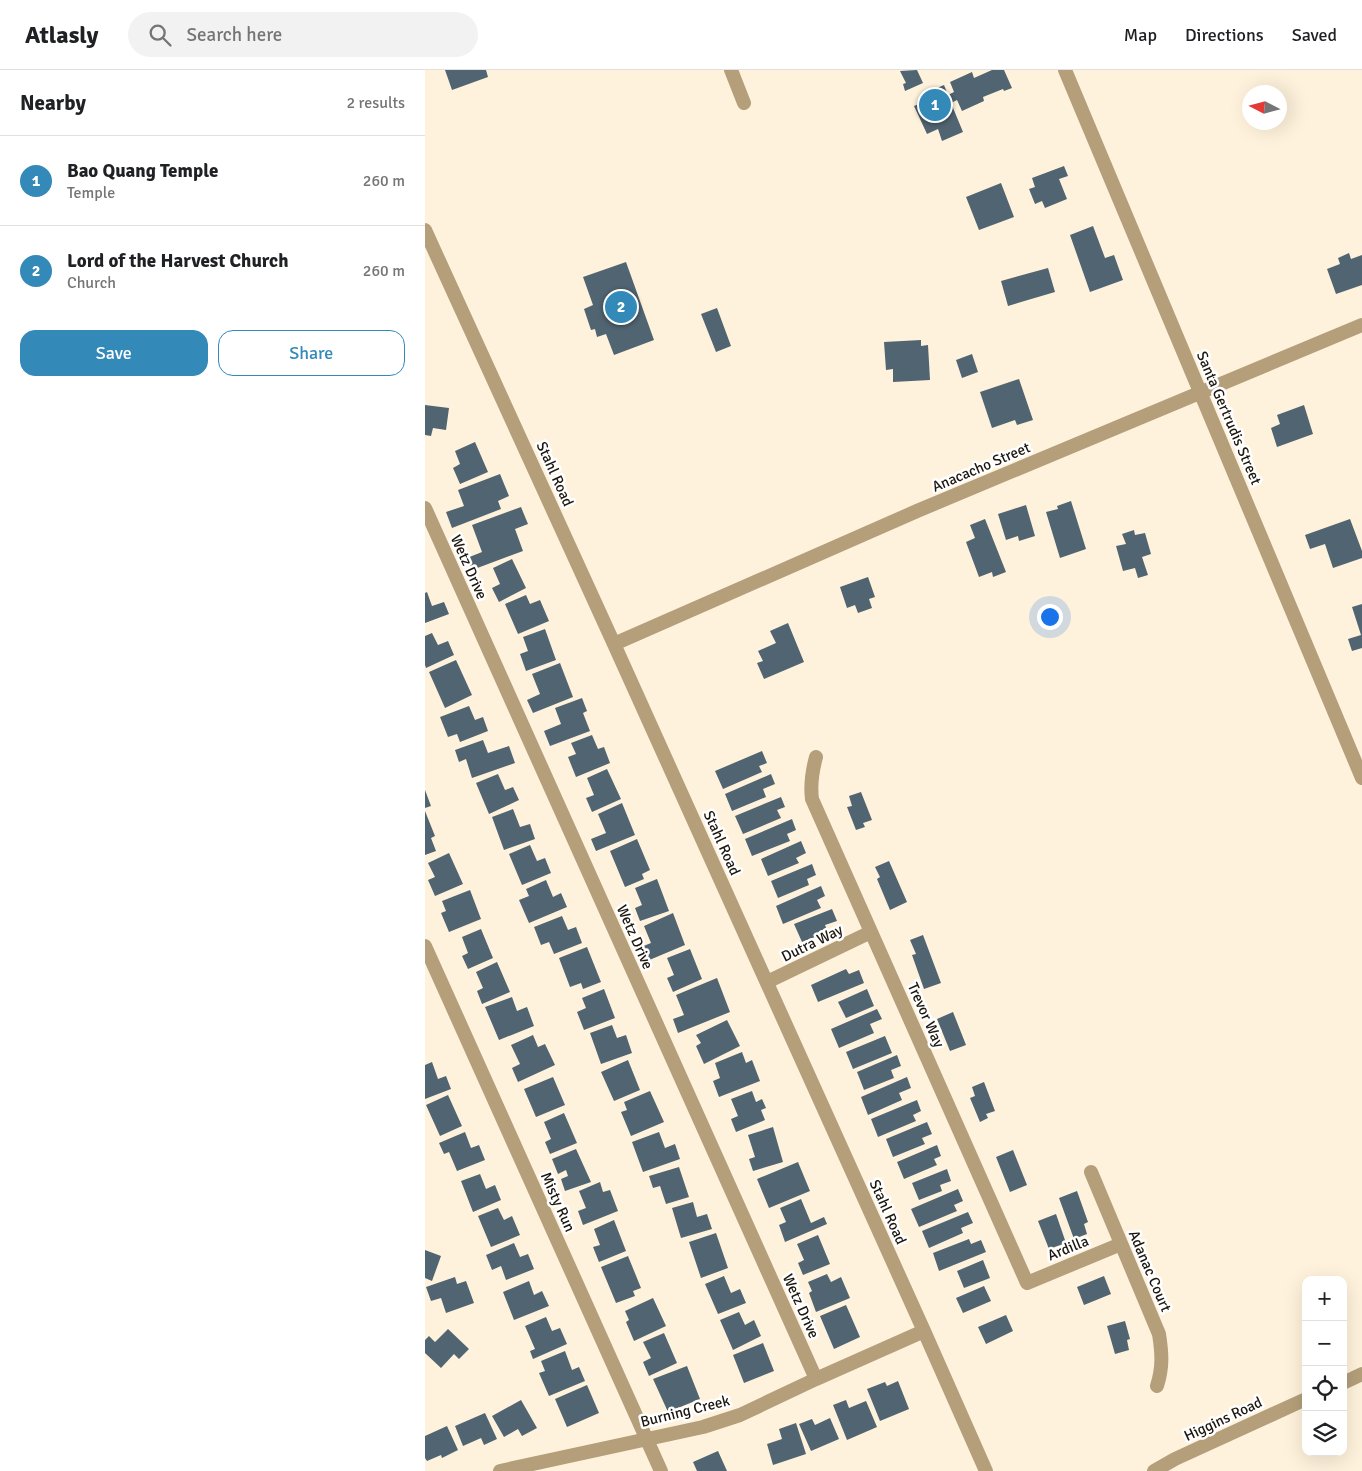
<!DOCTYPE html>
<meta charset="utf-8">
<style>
body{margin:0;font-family:Signika,sans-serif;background:#f2f2f2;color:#202124}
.controls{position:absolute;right:15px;bottom:15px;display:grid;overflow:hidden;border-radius:10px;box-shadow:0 5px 20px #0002}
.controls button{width:45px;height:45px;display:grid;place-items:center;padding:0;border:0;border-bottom:1px solid #e0e0e0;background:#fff;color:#202124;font:25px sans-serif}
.compass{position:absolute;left:817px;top:15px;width:45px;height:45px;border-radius:50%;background:#fff;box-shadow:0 5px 20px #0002;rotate:276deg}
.you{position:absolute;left:624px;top:546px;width:18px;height:18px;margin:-12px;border:4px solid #fff;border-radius:50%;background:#1a73e8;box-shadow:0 0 0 8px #1a73e833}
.badge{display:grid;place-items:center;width:32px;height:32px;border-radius:50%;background:#3389b8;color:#fff;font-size:16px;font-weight:700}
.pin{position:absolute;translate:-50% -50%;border:2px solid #fff;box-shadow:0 1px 5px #0006}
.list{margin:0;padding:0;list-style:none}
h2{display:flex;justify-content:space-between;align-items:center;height:65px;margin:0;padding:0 20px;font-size:21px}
h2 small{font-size:16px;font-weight:400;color:#757577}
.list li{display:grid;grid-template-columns:32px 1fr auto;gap:15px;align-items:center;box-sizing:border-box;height:90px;padding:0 20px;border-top:1px solid #e0e0e0}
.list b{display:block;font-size:19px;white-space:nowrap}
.list p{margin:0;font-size:16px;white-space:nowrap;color:#757577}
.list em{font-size:16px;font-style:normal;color:#757577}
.actions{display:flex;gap:10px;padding:15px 20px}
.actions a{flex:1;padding:11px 0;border:1px solid #3389b8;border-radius:15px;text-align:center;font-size:18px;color:#3389b8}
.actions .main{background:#3389b8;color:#fff}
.icon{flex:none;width:28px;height:28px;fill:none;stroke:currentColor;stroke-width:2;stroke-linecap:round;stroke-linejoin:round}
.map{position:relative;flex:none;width:937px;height:1401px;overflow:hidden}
header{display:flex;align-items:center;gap:30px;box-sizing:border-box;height:70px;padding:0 25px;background:#fff;border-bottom:1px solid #e0e0e0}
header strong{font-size:24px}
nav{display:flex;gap:28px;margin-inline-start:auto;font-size:18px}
.search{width:350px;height:45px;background:#f2f2f2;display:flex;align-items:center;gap:12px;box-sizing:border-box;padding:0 18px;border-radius:28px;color:#757577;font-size:19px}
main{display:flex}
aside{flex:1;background:#fff}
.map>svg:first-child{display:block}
</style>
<header>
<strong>Atlasly</strong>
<div class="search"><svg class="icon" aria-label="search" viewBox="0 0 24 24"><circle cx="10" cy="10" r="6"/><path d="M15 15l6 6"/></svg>Search here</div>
<nav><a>Map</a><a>Directions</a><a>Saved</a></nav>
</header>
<main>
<aside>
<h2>Nearby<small>2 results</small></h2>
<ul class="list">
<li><span class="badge">1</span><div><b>Bao Quang Temple</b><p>Temple</p></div><em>260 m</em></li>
<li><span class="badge">2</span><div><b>Lord of the Harvest Church</b><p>Church</p></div><em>260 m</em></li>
</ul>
<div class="actions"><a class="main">Save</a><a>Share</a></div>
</aside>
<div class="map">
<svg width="937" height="1401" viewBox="0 0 937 1401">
<rect width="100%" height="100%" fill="#fff2dc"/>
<path fill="#506471" d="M20,0H61L63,7L27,20Z
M492,0L498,13L480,21L478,14L481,13L475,1Z
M567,0H579L587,18L579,21L578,19L558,27L559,31L537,41L532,30L526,33L538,62L517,71L513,59L502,64L489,36L501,31L498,24L519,15L523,25L529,22L525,12L547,2L549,8Z
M639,96L643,106L634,109L642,129L620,138L617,131L610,134L604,119L610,117L607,108Z
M576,113L589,147L554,160L541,127Z
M668,156L680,188L689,185L698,210L665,222L645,165Z
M924,183L926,189L937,185V215L911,224L902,199L915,194L913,188Z
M201,192L229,270L189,285L181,264L172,267L170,259L166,260L159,239L168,235L158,207Z
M623,198L630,222L583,236L576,211Z
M292,238L306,276L291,282L276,244Z
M496,270V276L503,275L505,310L468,312V299L461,300L459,272Z
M547,284L553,302L537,308L531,290Z
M594,309L608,350L592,355L590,350L567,358L555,322Z
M0,335L24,338L21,360L8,358L6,366L0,365Z
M879,335L888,364L852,377L846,358L855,354L852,345Z
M50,372L63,402L35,414L28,398L35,394L30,381Z
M75,404L84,426L73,431L76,439L27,458L21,442L39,436L33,420Z
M646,431L661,479L635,488L621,442L633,439L632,436Z
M601,435L610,466L594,471L593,466L581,470L573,444Z
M96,437L103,454L90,459L98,481L47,500L42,488L57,482L47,455Z
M560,449L581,502L568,507L567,502L554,507L541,472L550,468L545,455Z
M925,449L937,481V488L908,498L900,474L885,479L880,465Z
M709,460L710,465L720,463L726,484L717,487L723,505L713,508L710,498L698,501L691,476L701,474L697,464Z
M87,489L101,518L74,532L67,518L75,514L68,498Z
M443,507L450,527L444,529L447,538L433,543L430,535L422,538L415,517Z
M2,522L7,536L19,532L24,544L0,553V523Z
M101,525L105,534L115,530L124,551L93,564L80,534Z
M937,534V578L927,581L923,569L936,565L927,537Z
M363,553L379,592L339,609L332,593L338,591L333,581L351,573L345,561Z
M120,559L131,590L101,601L95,584L103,581L98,567Z
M7,563L13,575L23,571L29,585L1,598L0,595V566Z
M31,590L47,625L20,638L4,602Z
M135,593L148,627L108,643L102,630L115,624L107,604Z
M157,628L162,641L158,643L165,661L125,676L119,661L136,654L130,638Z
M44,636L50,650L58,647L63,661L35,672L32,664L23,667L15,647Z
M167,665L173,679L179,677L185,693L151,707L143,687L151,684L146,673Z
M58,670L63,683L84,676L90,693L47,708L41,689L34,692L30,680Z
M337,681L342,693L334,696L337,702L298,719L290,701Z
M182,699L196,729L167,742L161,728L169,725L162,708Z
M73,704L80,720L88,717L94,730L64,744L51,713Z
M346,704L350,714L338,719L341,727L307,741L300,724Z
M0,720L6,736L0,738Z
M436,722L447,750L438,753L440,757L431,760L422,737L427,736L424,726Z
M356,727L360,737L352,740L356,748L318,764L310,746Z
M197,733L210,765L171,781L166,769L181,763L173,744Z
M88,739L95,757L105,754L110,769L79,780L67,747Z
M0,741L10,766L6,768L11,781L0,785Z
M367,749L371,760L362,764L365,771L327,786L320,769Z
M212,769L225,800L217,804L219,809L200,817L185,781Z
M376,771L381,783L371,788L374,793L343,806L336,789Z
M105,775L112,791L120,788L126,803L97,815L84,784Z
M24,783L38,814L10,826L3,810L10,807L3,793Z
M464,791L482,832L465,840L452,809L455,807L450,797Z
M387,794L391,805L382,809L384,815L353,828L346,811Z
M232,809L244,841L215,851L210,838L217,835L210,818Z
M121,810L128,827L136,823L142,837L104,853L94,830L104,826L101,819Z
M396,816L400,826L392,830L396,838L358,854L351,836Z
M45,820L56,849L24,862L16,843L21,841L17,831Z
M407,839L412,851L400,855L403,862L377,872L369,854Z
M248,843L260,875L222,891L216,877L226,873L219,856Z
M137,846L143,860L151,857L157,873L129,884L124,872L116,875L109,857Z
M56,859L68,888L43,899L37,886L43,883L37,867Z
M498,865L516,913L499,919L487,885L491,884L485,870Z
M162,877L176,912L158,919L156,913L145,917L134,888Z
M265,879L277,909L248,922L242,908L249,905L242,888Z
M72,892L85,922L57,934L52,921L58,918L51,902Z
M421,899L424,904L434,900L439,913L393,932L386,915Z
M292,908L305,942L253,963L248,949L259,945L251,925Z
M179,919L190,948L159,960L152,942L161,938L157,928Z
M442,919L449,936L421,948L413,932Z
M87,927L92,941L102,937L109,956L74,970L60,937Z
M452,939L457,949L445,954L449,963L414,978L406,959Z
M528,942L541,975L525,981L512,949Z
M302,950L315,976L279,994L271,976L276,973L271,965Z
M187,955L192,968L201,965L207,983L176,994L165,963Z
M108,965L113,977L120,974L130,995L93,1012L87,998L95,994L86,975Z
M460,966L467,983L428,999L421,982Z
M317,982L321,993L327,990L335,1011L294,1027L288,1011L295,1008L290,993Z
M472,985L476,996L466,1000L469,1008L439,1020L432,1002Z
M203,990L215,1020L189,1031L176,1002Z
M7,992L13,1009L21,1006L26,1019L0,1029V995Z
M128,1007L140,1035L111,1047L99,1019Z
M482,1007L486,1018L474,1023L477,1030L443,1045L436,1027Z
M559,1012L570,1041L561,1044L563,1048L555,1052L545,1028L550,1026L547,1017Z
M225,1021L239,1052L206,1066L196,1042L202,1040L199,1032Z
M327,1021L331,1032L337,1029L341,1038L336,1040L340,1050L311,1062L306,1049L313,1046L306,1029Z
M23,1025L37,1056L15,1066L1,1035Z
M492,1030L496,1041L488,1045L491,1051L453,1067L446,1049Z
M139,1043L152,1073L125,1084L120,1072L126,1069L119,1052Z
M502,1052L507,1064L497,1068L500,1074L468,1087L461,1069Z
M348,1057L358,1092L328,1101L324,1089L330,1087L323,1065Z
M40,1062L46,1078L54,1075L60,1090L32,1101L24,1082L19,1084L14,1073Z
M234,1062L240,1078L250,1074L255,1089L218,1102L207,1072Z
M512,1075L516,1086L509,1089L512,1095L479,1109L472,1092Z
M151,1079L166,1112L140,1121L136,1109L143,1106L141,1100L133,1104L127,1089Z
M588,1080L602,1115L585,1122L571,1087Z
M373,1092L385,1121L344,1138L332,1109Z
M254,1097L264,1127L241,1134L235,1116L228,1118L224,1106Z
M522,1099L526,1111L515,1115L517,1121L494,1130L487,1113Z
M55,1104L61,1119L70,1115L76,1130L48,1142L36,1111Z
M175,1112L178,1122L185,1120L193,1141L158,1155L153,1141L161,1138L154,1121Z
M533,1119L538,1131L529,1135L532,1141L494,1157L486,1139Z
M652,1121L663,1152L659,1154L662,1164L649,1169L634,1128Z
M376,1129L386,1153L399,1147L402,1154L360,1172L354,1155L361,1152L355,1138Z
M268,1132L272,1147L282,1144L287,1159L256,1168L247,1138Z
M73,1138L79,1150L87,1146L95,1165L66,1177L53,1146Z
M543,1142L548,1153L536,1158L538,1163L504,1178L497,1161Z
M631,1144L641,1173L624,1179L613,1151Z
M189,1150L201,1181L174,1192L168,1177L175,1175L169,1159Z
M291,1163L303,1198L276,1208L264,1172Z
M393,1165L405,1194L378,1205L373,1193L379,1190L372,1174Z
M544,1169L546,1174L556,1170L561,1182L514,1201L508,1183Z
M89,1173L95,1187L103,1184L109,1199L81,1210L76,1196L67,1200L61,1185Z
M0,1180L16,1186L7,1211L0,1208Z
M203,1186L216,1218L208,1221L210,1226L191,1233L176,1197Z
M558,1190L565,1208L539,1218L532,1201Z
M402,1204L406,1212L416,1207L425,1228L391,1242L384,1223L387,1221L383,1212Z
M299,1206L306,1223L315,1219L321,1233L293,1244L280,1214Z
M679,1206L686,1224L659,1235L652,1217Z
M30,1207L32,1214L41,1211L49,1233L21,1243L16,1228L6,1231L1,1217Z
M104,1211L109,1225L117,1221L124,1236L89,1250L78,1222Z
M559,1216L566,1231L538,1243L531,1228Z
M228,1228L241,1256L209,1271L201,1252L204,1250L200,1241Z
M421,1235L435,1267L409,1279L395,1246Z
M314,1242L320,1255L329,1250L336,1266L308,1280L295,1250Z
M581,1245L588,1261L561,1274L553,1257Z
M121,1247L127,1261L135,1258L142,1274L108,1289L105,1281L110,1279L100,1256Z
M700,1251L705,1269L702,1270L704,1280L690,1284L682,1256Z
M23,1259L44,1279L34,1289L29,1284L16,1298L0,1283V1270L4,1266L10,1272Z
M239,1263L252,1293L224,1306L218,1292L226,1288L218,1272Z
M338,1273L349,1301L319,1313L308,1285Z
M140,1281L147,1300L154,1297L160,1311L124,1326L114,1303L120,1301L116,1291Z
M262,1296L275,1329L243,1342L228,1309Z
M473,1311L484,1339L455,1351L442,1319L460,1312L462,1316Z
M162,1315L174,1343L142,1357L130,1329Z
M96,1330L112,1358L97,1366L93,1359L79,1367L67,1346Z
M421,1330L424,1338L441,1331L452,1357L422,1370L408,1335Z
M60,1343L72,1369L59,1375L56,1368L38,1376L30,1356Z
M405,1348L414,1369L386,1381L374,1354L387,1349L390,1355Z
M371,1353L381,1384L348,1395L342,1374L357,1369L354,1359Z
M22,1356L33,1380L17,1388L16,1385L2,1391L0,1388V1366Z
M293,1381L302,1401H272L268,1392Z"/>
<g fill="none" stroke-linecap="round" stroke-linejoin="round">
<path stroke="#b49f7a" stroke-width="14" d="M306,0L319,33
M640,0L937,708
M0,160L189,574L499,1261L561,1401
M0,438L391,1309
M189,574L492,441L937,255
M391,687C387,702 385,714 387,729L602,1213L696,1174
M0,876L236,1401
M342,912L446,862
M666,1102L734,1264C737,1283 738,1297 732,1316
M918,1313L937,1304
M75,1401L278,1357L315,1345L391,1309L499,1261
M729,1401L750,1389L881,1329"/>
</g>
<g text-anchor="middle" stroke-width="5" stroke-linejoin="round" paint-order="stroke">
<g font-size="15" fill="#1b160e" stroke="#fff">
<text transform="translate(804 348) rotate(67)" y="5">Santa Gertrudis Street</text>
<text transform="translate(556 397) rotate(-23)" y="5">Anacacho Street</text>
<text transform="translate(130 404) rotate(66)" y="5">Stahl Road</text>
<text transform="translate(44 497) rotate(66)" y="5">Wetz Drive</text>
<text transform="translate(297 773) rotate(66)" y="5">Stahl Road</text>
<text transform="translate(210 867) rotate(66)" y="5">Wetz Drive</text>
<text transform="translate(387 873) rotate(-26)" y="5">Dutra Way</text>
<text transform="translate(501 945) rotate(66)" y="5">Trevor Way</text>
<text transform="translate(133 1132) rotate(66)" y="5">Misty Run</text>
<text transform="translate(463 1142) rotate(66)" y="5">Stahl Road</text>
<text transform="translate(643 1178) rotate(-22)" y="5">Ardilla</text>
<text transform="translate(725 1201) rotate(67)" y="5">Adanac Court</text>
<text transform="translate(376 1236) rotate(66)" y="5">Wetz Drive</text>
<text transform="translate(260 1341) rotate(-14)" y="5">Burning Creek</text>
<text transform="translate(798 1349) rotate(-25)" y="5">Higgins Road</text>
</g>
</g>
</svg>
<div class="controls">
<button>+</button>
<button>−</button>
<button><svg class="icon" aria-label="locate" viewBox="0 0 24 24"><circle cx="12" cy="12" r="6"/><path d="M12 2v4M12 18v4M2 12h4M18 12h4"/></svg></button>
<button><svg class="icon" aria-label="layers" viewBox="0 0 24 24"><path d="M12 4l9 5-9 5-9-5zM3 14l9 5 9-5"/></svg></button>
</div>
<svg class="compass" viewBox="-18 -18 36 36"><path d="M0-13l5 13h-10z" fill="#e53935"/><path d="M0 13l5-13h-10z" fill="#757577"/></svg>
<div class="you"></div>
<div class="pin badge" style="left:510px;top:35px">1</div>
<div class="pin badge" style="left:196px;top:237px">2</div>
</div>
</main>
